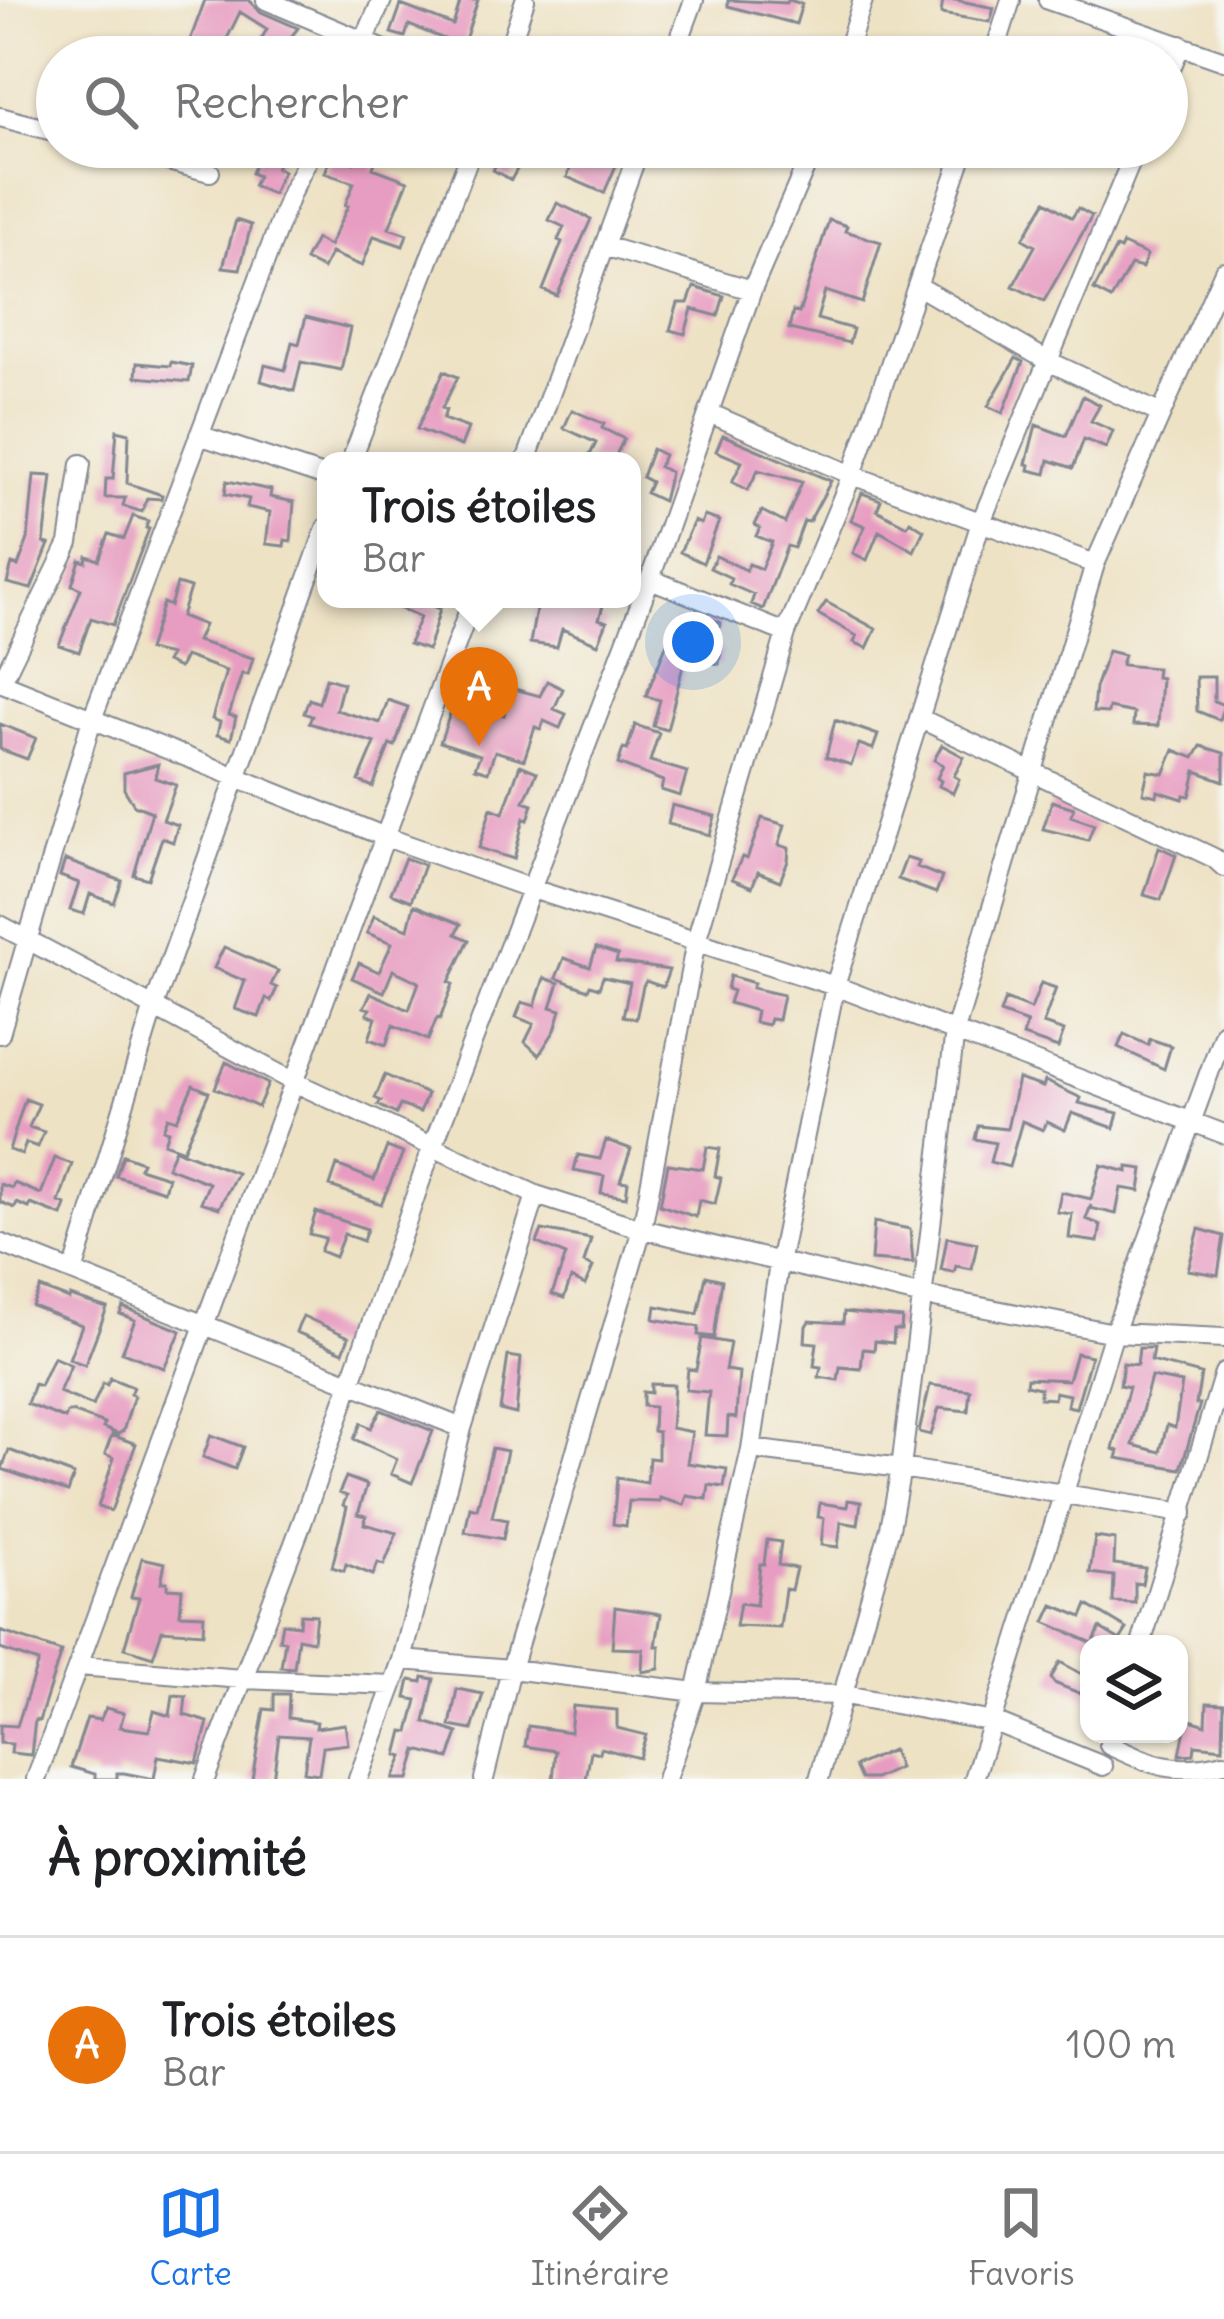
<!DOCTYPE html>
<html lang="fr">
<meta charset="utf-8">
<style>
body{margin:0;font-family:Delius,sans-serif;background:#f2f2f2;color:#202124}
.controls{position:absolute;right:36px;bottom:36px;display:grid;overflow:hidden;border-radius:24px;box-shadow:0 3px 9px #0004}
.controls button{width:108px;height:108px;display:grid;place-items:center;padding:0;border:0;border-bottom:3px solid #e0e0e0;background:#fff;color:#202124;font:60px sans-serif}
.you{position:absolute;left:693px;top:642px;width:42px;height:42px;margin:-30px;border:9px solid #fff;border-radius:50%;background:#1a73e8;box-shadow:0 0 0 18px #1a73e833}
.badge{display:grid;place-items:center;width:78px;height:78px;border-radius:50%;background:#1a73e8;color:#fff;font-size:39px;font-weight:700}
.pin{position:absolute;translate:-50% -99px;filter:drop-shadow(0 3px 6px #0008)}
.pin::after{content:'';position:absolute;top:63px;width:42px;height:36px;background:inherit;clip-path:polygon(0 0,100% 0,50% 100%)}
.popup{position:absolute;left:317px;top:452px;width:324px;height:156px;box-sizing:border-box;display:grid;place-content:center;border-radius:24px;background:#fff;filter:drop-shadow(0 3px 9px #0005);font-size:39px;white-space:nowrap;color:#757577}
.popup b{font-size:45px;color:#202124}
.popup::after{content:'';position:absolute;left:50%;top:100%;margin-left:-24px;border:24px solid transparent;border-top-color:#fff}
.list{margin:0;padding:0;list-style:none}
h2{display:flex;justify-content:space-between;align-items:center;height:156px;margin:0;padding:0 48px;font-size:51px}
h2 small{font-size:39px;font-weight:400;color:#757577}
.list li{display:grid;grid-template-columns:78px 1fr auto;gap:36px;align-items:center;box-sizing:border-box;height:216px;padding:0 48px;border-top:3px solid #e0e0e0}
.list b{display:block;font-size:45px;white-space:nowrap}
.list p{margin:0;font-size:39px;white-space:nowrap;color:#757577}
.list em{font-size:39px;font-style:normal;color:#757577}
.icon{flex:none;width:66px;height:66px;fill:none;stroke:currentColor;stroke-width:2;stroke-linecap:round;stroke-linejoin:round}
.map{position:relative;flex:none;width:1224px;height:1779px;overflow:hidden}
.search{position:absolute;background:#fff;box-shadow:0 3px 9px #0004;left:36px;right:36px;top:36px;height:132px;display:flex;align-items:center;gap:30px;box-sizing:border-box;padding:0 42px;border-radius:66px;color:#757577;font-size:45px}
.sheet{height:372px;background:#fff}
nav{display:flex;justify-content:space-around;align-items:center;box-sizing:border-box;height:168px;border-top:3px solid #e0e0e0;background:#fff;font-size:33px;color:#757577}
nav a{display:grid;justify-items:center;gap:6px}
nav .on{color:#1a73e8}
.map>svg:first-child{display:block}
</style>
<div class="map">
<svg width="1224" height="1779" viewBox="0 0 1224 1779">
<rect width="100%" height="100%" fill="#f6f6f2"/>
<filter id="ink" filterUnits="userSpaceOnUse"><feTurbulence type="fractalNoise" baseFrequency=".00833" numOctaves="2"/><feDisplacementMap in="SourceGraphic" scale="24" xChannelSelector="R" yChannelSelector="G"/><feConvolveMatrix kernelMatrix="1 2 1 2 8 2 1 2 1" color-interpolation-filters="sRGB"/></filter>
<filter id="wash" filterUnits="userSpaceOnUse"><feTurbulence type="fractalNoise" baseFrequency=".004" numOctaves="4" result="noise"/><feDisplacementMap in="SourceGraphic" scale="48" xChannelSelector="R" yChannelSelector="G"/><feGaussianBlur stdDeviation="2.7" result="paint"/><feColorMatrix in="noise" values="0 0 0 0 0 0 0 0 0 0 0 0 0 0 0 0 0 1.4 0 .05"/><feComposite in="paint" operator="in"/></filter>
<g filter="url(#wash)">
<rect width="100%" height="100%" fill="#eee2c4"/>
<g id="blocks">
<path fill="#e79cc1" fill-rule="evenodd" d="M205,0H249L261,12L298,28L275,57H251L267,29L240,12L220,53L189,43Z
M461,0H478L460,55L444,48L447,40L409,25L405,37L391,33L401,5L453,25Z
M728,0L786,3L789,0L802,4L796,24L728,6Z
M943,0H956L994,8L990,22L941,14Z
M262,147L281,155L276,168L283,171L273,194L253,186L258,176L251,173Z
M359,147H380L373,168L408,181L389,228L407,234L403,246L374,236L362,266L331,253L323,269L305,260L316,239L329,246L348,206L345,205L354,183L325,173L331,156L354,163Z
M506,147H544L535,163L524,157L511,180L493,170Z
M544,147H624L604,193L567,177L573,162Z
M1046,201L1072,218L1078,208L1092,216L1044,301L1013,286L1035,246L1023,239Z
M557,203L591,219L557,296L543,290L562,242L558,240L564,227L549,220Z
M236,220L251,225L240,269L223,267Z
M829,220L847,226L845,231L881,242L862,303L825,291L817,319L853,329L849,343L789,329L793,311L799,313Z
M1123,244L1147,255L1142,268L1131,265L1111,299L1094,290L1116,248L1120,250Z
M694,287L724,296L718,316L692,309L685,334L670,330L678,303H688Z
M306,317L350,328L341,370L301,362L294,391L261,381L265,365L285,370L292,342L299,344Z
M1016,358L1023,362L1003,413L988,406Z
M171,362L192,366L189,382L136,377L137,363L170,366Z
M444,371L458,377L442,408L446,410L443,419L468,428L461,446L417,429Z
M1083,396L1100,405L1091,421L1113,431L1106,448L1084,439L1073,468L1049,460L1046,474L1029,470L1030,465L1026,464L1036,425L1066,436Z
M572,410L604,424L602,428L624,439L613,461H587L596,443L564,428Z
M117,430L129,433L127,483L162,495L161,499L147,498L142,512L123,506L125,498H105L106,479H113Z
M723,435L831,481L809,522L804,521L794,548L787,546L763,609L751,604L754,595L729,584L731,578L710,568L716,556L746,570L749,564L761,569L772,542L756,536L760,528L755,525L762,511L785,523L802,482L758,470L748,490L732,482L742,462L716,451Z
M652,449L664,455L659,467L670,472L663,501L646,493L651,482L642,477Z
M34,475L52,476L44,543L49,544L31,589L7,583L12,564L18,566L28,539Z
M227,481L271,490L270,497L294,502L291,541L285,540L284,546L266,544L270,512L247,507L249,499L225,494Z
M862,493L881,500L877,510L907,526L910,521L924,530L914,551L879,531L867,560L853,553L865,526L851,520Z
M133,516L148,521L146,528L149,529L113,625L91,618L79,652L59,645L81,589L72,585L80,560L86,562L87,556L99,560L109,534L124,539Z
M704,516L719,521L703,563L680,552L694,521L701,524Z
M177,584L190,588L181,616L204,625L197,641L253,658L248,675L242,673L229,715L236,717L231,739L217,735L220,722L212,719L226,671L185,656L179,668L166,662L170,655L148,650L163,603L170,606Z
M378,599H413L440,609L428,650L409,644L420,617Z
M538,599H605L599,619L607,622L598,644L562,629L557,647L530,643Z
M826,602L876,629L867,648L854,642L857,636L818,614Z
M707,617L721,623L710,648L721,650L719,664L685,658L667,730L653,726L660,700L646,696L676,620L702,629Z
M1108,651L1124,655L1121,665L1157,668L1156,677L1161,678L1158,726L1133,725L1134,713L1109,708L1108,713L1093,712L1095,688Z
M1196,677H1214V701L1224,705L1219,720L1197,711Z
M326,678L343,683L336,710L380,723L388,700L408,707L395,746L390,744L373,787L359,781L375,743L309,723L312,716L304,713L309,699L319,703Z
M547,681L563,689L554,709L566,714L560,728L544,721L541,729L535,727L524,760L495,751L488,772L475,768L480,755L440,742L455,700L504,715L511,688L540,696Z
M835,720L878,735L873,749L859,744L851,765L826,757Z
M0,724L36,738L27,759L0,749Z
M635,725L659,733L650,761L687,772L680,796L661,790L663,781L618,764L623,749L627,750Z
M942,745L964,757L954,776L959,779L953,793L939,786L941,781L937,778L943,765L934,760Z
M1201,746L1224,753V781L1196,771L1190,796L1184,795L1183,799L1158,791L1157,796L1143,793L1148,771L1164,774L1174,750L1194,758Z
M158,764L155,778L176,785L163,820L178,825L173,842L162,838L148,879L134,875L152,812L134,805L124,789V773Z
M520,765L537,772L524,801L533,804L528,820L524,818L514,859L479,848L491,808L503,813Z
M1052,801L1074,808L1071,816L1094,824L1088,840L1043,829Z
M672,805L715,816L710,835L668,824Z
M762,818L785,825L779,845L789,848L788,861L780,881L758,872L752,887L732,879L742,857L747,859Z
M1159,847L1176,855L1161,900L1144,895Z
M405,858L424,865L411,901L391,893Z
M906,858L919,862L917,867L942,877L936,893L898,879Z
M65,860L122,881L114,903L90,894L84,914L70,910L79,883L60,876Z
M414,905L461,924L456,934L469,940L449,982L453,984L440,1019L437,1018L428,1040L393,1025L386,1045L369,1039L376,1018L367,1014L370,1009L364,1007L371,993L409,1010L419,982L393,970L384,992L352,978L359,963L379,972L392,943L367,933L374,916L408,929Z
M224,947L278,971L271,985L277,988L271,1001L266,998L259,1017L235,1009L245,981L214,968Z
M596,948L618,955L616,962L669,970L663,987L646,981L643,986L636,1019L623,1016L630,983L603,977L599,988L590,985L588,990L556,978L564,958L590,967Z
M730,976L754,983L752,988L783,995L778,1020L770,1019L768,1025L754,1022L756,1011L729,1003L733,991L727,989Z
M544,978L559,983L551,1007L561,1010L555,1030L539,1055L525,1042L534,1024L516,1017L522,1002L535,1006Z
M1041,983L1056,988L1043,1024L1064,1031L1058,1048L1023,1036L1027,1023L1000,1013L1005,999L1031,1009Z
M1124,1034L1148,1045L1150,1039L1171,1046L1164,1069L1118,1047Z
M226,1062L268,1084L258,1107L215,1088Z
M385,1075L427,1094L420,1112L400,1105L396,1114L378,1105L381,1101L375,1098Z
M1018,1079L1043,1087L1045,1081L1081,1098L1079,1103L1118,1113L1114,1128L1072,1113L1065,1130L1047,1122L1043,1130L1022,1121L1009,1167L990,1162L995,1143L975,1139L978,1126L1007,1129Z
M193,1085L209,1092L183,1150L164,1143L168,1131L163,1129L168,1117L177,1120Z
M25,1099L39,1104L29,1127L44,1132L38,1147L26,1143L22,1154L9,1150Z
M606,1140L631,1149L620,1181L628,1182L626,1197L601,1193L604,1176L574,1170L578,1155L600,1159Z
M387,1147L403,1153L381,1204L330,1186L337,1165L374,1180Z
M707,1147L720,1149L715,1176L721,1178L715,1204L699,1200L696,1217L660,1205L668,1164L703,1169Z
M175,1149L237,1173L219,1208L201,1202L209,1183L167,1167Z
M123,1155L142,1162L139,1168L168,1177L164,1191L116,1176Z
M55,1158L72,1164L59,1202L66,1205L62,1216L31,1204L29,1208L17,1203L15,1208L0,1202V1184L12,1188L14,1183L41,1194Z
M1101,1165L1128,1172V1167L1143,1169L1140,1191L1121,1188L1116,1214L1090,1208L1091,1205L1086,1219L1101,1225L1098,1242L1069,1238L1072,1214L1057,1212L1061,1192L1091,1199Z
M316,1212L367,1229L363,1241L344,1234L335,1257L320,1251L325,1238L309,1234Z
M874,1222L910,1229L913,1263L871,1260Z
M1199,1229L1224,1236L1218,1275L1188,1270Z
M542,1230L591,1239L584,1263L593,1267L585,1285L571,1278L564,1298L552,1294L566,1255L537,1243Z
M947,1237L977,1243L972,1269L956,1266L954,1272L941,1270Z
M706,1276L722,1280L714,1337L698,1335L699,1327L654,1319L656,1306L698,1314Z
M40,1288L69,1299L70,1296L107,1308L85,1365L69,1359L82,1325L32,1306Z
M123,1307L181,1331L164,1368L122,1352L135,1320L120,1314Z
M844,1312L902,1318L901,1330H894L893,1343L875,1341L874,1350L863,1349L861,1369L840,1367L838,1380L819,1377L821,1367L814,1366L817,1343L805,1342L806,1326L809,1321L843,1323Z
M303,1316L349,1337L343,1352L296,1332Z
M702,1338L730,1343L725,1370L739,1372L736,1418L728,1417L727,1436L705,1435L709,1392L686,1390L688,1369L696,1370Z
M1139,1348H1153L1151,1361L1201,1374L1196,1404H1200L1181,1469L1117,1458L1119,1451L1113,1449L1129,1387L1120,1385L1123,1363L1137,1365ZM1151,1377L1182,1383L1175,1428L1167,1425L1160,1452L1133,1445Z
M1076,1353L1091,1356L1076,1408L1067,1406L1069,1395L1055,1392L1054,1399L1040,1398V1388L1026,1385L1027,1378L1068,1380Z
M508,1356L521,1358L516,1414L500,1410Z
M53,1357L71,1365L59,1392L93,1406L103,1383L107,1385L110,1378L133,1387L130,1394L134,1396L123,1431L118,1434L103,1428L105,1424L72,1412L67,1413L65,1419L27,1404L34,1384L40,1386Z
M651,1384L674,1385L671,1428L692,1432L687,1463L727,1469L724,1487L709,1485L707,1499L687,1496L684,1505L660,1498V1502L629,1501L626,1526L613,1524L617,1478L647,1483L649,1458L658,1459V1432L653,1431L654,1407L643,1406V1392L651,1393Z
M930,1385L970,1390L968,1411L939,1408L931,1435L919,1432Z
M381,1410L433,1431L412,1483L391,1474L397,1459L354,1439L361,1423L371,1428Z
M112,1435L136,1444L111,1511L98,1507L114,1458L105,1454Z
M211,1435L243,1447L235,1469L203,1457Z
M492,1448L507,1451L492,1517L507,1520L503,1539L465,1532L470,1507L477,1509Z
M9,1450L74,1475L68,1492L2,1469Z
M346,1477L367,1485L358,1514L366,1516L364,1524L397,1533L384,1565L378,1563L373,1575L346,1564L344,1571L332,1567L347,1507L343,1505L347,1496L339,1493Z
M848,1500L861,1502L858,1525L841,1522L838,1547L821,1545L824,1518L818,1517L820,1503L847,1507Z
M1095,1537L1115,1540L1114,1564L1145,1568L1142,1584L1135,1583V1603L1113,1602L1114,1576L1090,1573Z
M767,1540L781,1542L778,1565L796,1568L791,1590L785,1589L780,1628L736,1626L740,1603L756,1605L760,1564H764Z
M142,1558L165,1563L161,1582H167V1588L182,1589L180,1614L204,1615L203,1633L162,1630L153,1657L124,1648L139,1598L131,1597Z
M1053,1605L1082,1617L1087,1605L1127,1629L1120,1640L1100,1628L1093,1643L1045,1622Z
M615,1607L661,1614L656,1646H660L659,1669L642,1672L643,1649L612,1648Z
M300,1614L316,1615L313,1641L298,1638L294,1668L281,1667L285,1641L279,1640L282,1623L299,1625Z
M0,1631L61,1652L39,1721L35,1720L31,1755L11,1753L12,1744L0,1743V1725L17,1726L38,1662L0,1649Z
M1060,1662L1089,1678V1697L1054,1683L1051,1678Z
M423,1677L434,1679L425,1722L458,1733L449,1758L417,1750L409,1779H393L403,1757L397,1755L403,1731L409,1732L417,1700L406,1698L410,1680L422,1682Z
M457,1689L483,1694L472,1730L450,1726Z
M274,1694H289L288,1718L317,1722L316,1728L345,1724L348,1744L323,1747L319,1774L304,1772L309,1737L279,1735L273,1779H252L264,1709L274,1710Z
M173,1695L186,1696L184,1715L208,1722L197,1763L158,1756L154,1779L124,1773H117V1779H95V1774L71,1767L87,1718L100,1720L106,1708L124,1713L120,1727L149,1731L154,1711L170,1716Z
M1207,1703L1224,1704L1223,1748L1195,1745L1194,1754L1180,1755L1187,1719L1206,1725Z
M573,1706L617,1710V1728L646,1735L639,1758L601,1748L600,1753L591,1751L586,1779H553L556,1751L525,1746L528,1726L570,1732Z
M892,1750L899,1768L875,1779H861L855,1766Z"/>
</g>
</g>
<g filter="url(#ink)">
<use href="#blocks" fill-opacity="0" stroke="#848891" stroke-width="3"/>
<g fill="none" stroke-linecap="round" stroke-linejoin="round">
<defs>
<path id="street" d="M266,0L401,57
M1048,0L1224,61
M357,57L382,0
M506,57L525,0
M673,57L694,0
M845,57L863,0
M993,57L1011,0
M1167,77L1181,45
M0,117L57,132
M115,147L210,172
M604,246L752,290
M918,286L1046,360L1161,414
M709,413L852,475L1095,564
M199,435L326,477
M351,461L473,147
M526,461L640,147
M650,579L786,633
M0,682L383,836L529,888L835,986L1224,1134
M1,683L69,543L81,464
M919,718L1214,858L1224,867
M0,925L292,1081L536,1195L642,1229L919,1295L1114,1333L1224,1338
M0,1034L92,719L291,193L314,147
M0,1243L462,1428
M74,1269L154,1006L326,528
M751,1449L901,1468L1183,1513
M1141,1644L1224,1373
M402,1660L462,1428L536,1195
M79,1666L242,1679L393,1685L402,1660L511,1669L696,1692L845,1695L994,1722L1103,1766
M1109,1745C1154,1766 1174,1775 1224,1763
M36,1779L473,599
M205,1779L303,1520L433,1145L650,579L752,290L814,147
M358,1779L393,1685
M484,1779L511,1669L642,1229L696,941L786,633L852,475L965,147
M666,1779L696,1692L751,1449L779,1264L835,986L981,522L1137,147
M819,1779L890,1528L901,1468L955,1031L1095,564L1224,271
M974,1779L1114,1333L1224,1032"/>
</defs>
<use href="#street" stroke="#848891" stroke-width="22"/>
<use href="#street" stroke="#fff" stroke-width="18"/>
</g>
</g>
</svg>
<div class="controls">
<button><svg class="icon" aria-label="layers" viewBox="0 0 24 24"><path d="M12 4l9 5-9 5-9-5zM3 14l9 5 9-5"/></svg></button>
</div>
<div class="you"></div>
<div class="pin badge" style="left:479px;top:746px;background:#e8710a">A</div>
<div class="popup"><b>Trois étoiles</b>Bar</div>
<div class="search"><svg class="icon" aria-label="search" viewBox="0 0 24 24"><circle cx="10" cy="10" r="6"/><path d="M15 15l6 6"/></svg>Rechercher</div>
</div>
<section class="sheet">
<h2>À proximité<small></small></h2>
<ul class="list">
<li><span class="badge" style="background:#e8710a">A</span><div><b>Trois étoiles</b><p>Bar</p></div><em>100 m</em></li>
</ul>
</section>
<nav>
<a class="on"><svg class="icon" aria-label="map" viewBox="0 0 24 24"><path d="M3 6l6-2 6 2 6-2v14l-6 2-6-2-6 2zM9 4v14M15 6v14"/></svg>Carte</a>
<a><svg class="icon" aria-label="directions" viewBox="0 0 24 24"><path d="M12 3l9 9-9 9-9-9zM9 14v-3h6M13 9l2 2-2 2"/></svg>Itinéraire</a>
<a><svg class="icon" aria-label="saved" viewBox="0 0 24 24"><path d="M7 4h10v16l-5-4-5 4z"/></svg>Favoris</a>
</nav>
